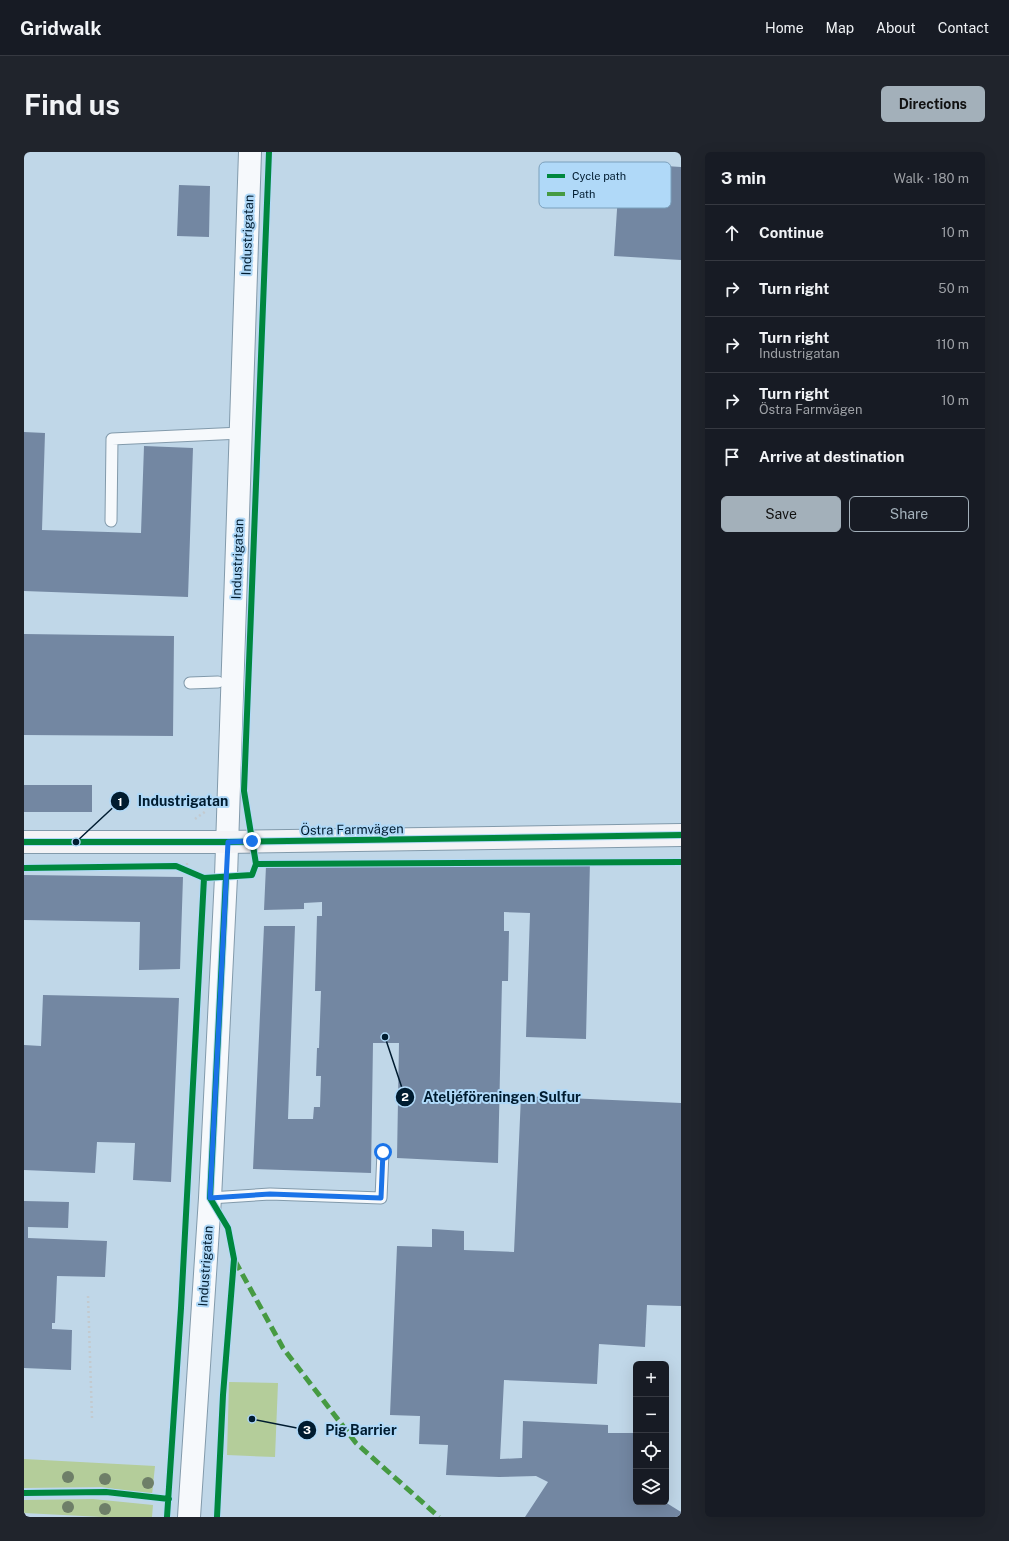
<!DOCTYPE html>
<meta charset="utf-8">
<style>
body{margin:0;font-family:"Public Sans",sans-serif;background:#20242c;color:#f1f3f6}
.controls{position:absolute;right:12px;bottom:12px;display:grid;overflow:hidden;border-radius:6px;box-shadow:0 4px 16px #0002}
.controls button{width:36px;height:36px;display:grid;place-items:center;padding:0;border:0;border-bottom:1px solid #363941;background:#171b24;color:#f1f3f6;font:20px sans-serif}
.stop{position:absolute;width:12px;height:12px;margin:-9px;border:3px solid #1a73e8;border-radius:50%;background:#fff}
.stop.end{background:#1a73e8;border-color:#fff;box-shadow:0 1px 4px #0008}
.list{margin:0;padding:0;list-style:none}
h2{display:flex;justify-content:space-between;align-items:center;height:52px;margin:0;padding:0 16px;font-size:17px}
h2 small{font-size:13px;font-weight:400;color:#9ea1a6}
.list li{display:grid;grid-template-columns:26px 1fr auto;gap:12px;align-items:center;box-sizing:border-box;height:56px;padding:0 16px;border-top:1px solid #363941}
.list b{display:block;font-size:15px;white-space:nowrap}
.list p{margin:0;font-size:13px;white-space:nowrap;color:#9ea1a6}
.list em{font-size:13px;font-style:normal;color:#9ea1a6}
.actions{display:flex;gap:8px;padding:12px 16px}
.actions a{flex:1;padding:9px 0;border:1px solid #a3b0ba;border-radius:6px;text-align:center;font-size:14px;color:#a3b0ba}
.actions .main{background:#a3b0ba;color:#111}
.icon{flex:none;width:22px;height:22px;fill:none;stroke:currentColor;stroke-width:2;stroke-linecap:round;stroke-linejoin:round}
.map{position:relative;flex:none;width:657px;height:1365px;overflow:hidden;border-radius:6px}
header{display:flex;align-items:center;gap:24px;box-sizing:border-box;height:56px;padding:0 20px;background:#171b24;border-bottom:1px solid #363941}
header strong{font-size:19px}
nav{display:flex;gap:22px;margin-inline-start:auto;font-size:14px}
.intro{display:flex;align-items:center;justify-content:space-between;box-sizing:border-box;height:96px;padding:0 24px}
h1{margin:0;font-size:28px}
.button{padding:10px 18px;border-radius:6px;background:#a3b0ba;color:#111;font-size:14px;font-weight:700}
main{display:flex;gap:24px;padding:0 24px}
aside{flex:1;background:#171b24;border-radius:6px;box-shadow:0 4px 16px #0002}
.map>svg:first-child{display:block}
</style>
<header>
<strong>Gridwalk</strong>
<nav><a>Home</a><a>Map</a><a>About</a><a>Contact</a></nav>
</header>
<div class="intro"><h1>Find us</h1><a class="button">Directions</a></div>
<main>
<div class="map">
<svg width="657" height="1365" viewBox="0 0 657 1365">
<rect width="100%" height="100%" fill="#c0d7e8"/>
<path fill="#b4cd9a" d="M205,1230L254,1231L251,1305L203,1303Z
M0,1307L131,1314L128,1343L78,1335L0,1336Z
M69,1347L129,1353L128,1365H78L0,1361V1348Z"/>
<path fill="#7387a2" d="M596,11L657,15V108L590,104Z
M155,33L186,34L185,85L153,84Z
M0,280L21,281L18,378L117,381L120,294L169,296L164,445L0,439Z
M0,482L150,484L149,584L0,583Z
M0,633H68V660H0Z
M566,708L562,887L502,885L506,761L480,760V779H485L484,829H478L474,1011L373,1006L375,891H349L347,1021L229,1017L240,774H271L264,967H289L290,955H296L297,924H292L293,896H295L297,839H291L293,764H298V750L280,751V757L240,758L242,714Z
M0,723L159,725L156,817L115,818L116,770L0,768Z
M19,843L155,846L147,1030L109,1028L111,991L73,990L71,1021L0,1018V893L17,894Z
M497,944L657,951V1154L623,1153L621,1195L575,1192L573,1232L480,1228L476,1307L498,1306L499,1269L584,1273V1281H612V1350H641L657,1360V1365H501L524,1330L512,1324L475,1325L422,1323L424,1293L395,1292L396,1264L366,1263L373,1094L408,1095V1077L440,1079V1098L490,1100Z
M0,1049L45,1050L44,1076L4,1075V1086L83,1089L81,1125L33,1124L31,1171H28V1177L48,1178L47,1218L0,1216Z"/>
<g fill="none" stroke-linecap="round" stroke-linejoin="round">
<defs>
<path id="lane" d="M87,369L88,287L217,281
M166,531L194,530
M186,1046L246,1042L357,1046L359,1000"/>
<path id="street" d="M165,1365L186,1046L202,725L226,0"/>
<path id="secondary" d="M0,690H204L657,683"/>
</defs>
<use href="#lane" stroke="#829aab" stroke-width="13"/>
<use href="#street" stroke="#829aab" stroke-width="24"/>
<use href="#secondary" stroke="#829aab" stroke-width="24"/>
<path stroke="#c3cacf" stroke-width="2.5" stroke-dasharray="2 3" stroke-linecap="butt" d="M171,667L182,659
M163,711V720
M64,1144L68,1266"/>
<use href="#lane" stroke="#f6f9fc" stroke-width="11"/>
<use href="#street" stroke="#f6f9fc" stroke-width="22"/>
<use href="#secondary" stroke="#f3f3f6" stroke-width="22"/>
<path stroke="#469a42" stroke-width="5" stroke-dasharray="10 5" stroke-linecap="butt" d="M211,1109L259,1196L332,1291L415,1365"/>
<defs>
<path id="cycleway" d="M0,690H204L657,683
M232,712L657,710
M0,716L152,714L180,726L228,723L232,712L220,639L245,0
M0,1341L82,1340L145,1347
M143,1365L157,1156L180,726
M193,1365L199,1243L210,1107L204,1076L186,1046L202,725"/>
</defs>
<use href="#cycleway" stroke="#b0d9f8" stroke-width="8"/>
<use href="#cycleway" stroke="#00873e" stroke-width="6"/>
</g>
<g fill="#6e7f68">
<circle cx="44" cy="1325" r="6"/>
<circle cx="81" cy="1327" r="6"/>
<circle cx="124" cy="1331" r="6"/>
<circle cx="44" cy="1355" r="6"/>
<circle cx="81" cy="1357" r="6"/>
</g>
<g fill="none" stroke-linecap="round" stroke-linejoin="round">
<path stroke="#1a73e8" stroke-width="5" d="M228,689L204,690L186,1046L246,1042L357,1046L359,1000"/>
</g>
<g text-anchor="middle" stroke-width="4" stroke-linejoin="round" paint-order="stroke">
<g font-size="13" fill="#001c30" stroke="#b0d9f8">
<text transform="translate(223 83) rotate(-88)" y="5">Industrigatan</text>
<text transform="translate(213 407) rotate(-88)" y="5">Industrigatan</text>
<text transform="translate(328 677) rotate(-1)" y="5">Östra Farmvägen</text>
<text transform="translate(181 1114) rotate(-86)" y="5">Industrigatan</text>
</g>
</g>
<rect x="515" y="10" width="132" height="46" rx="6" fill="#b0d9f8" stroke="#7ba0bc" stroke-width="1"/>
<rect x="523" y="22" width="18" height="4" fill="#00873e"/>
<rect x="523" y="40" width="18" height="4" fill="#469a42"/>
<g font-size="11" fill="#001c30">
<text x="548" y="28">Cycle path</text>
<text x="548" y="46">Path</text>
</g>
<path fill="none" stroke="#001c30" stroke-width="1.5" d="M52 690L96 649M361 885L381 945M228 1267L283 1278"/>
<g fill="#001c30" stroke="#b0d9f8" stroke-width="1.5">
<circle cx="52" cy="690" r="4"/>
<circle cx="361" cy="885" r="4"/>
<circle cx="228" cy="1267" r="4"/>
<circle cx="96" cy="649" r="10"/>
<circle cx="381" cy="945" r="10"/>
<circle cx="283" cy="1278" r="10"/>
</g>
<g font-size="12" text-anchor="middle" font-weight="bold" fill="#fff">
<text x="96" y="654">1</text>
<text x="381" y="949">2</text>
<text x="283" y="1282">3</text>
</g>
<g font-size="14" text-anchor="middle" font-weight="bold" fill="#001c30" stroke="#b0d9f8" stroke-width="4" stroke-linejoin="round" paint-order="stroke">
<text x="159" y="654">Industrigatan</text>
<text x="478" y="950">Ateljéföreningen Sulfur</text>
<text x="337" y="1283">Pig Barrier</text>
</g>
</svg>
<div class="controls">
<button>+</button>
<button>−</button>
<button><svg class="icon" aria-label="locate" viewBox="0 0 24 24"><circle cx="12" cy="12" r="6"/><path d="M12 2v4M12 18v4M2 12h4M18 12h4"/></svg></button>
<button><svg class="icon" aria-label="layers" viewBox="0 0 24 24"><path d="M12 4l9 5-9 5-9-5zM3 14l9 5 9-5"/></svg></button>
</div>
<div class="stop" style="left:359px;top:1000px"></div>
<div class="stop end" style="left:228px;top:689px"></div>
</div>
<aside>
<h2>3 min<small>Walk · 180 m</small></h2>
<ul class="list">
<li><svg class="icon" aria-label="ahead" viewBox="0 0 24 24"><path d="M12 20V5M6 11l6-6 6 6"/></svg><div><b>Continue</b></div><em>10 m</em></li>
<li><svg class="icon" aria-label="right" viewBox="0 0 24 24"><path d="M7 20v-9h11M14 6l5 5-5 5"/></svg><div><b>Turn right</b></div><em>50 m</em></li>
<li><svg class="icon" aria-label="right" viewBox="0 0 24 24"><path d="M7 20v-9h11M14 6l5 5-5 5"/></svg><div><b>Turn right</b><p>Industrigatan</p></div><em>110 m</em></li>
<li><svg class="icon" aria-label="right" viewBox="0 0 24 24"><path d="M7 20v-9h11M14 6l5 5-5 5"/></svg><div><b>Turn right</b><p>Östra Farmvägen</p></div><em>10 m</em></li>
<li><svg class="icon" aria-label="arrive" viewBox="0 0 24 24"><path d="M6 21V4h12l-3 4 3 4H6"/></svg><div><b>Arrive at destination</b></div></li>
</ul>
<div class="actions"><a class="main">Save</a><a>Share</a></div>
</aside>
</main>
